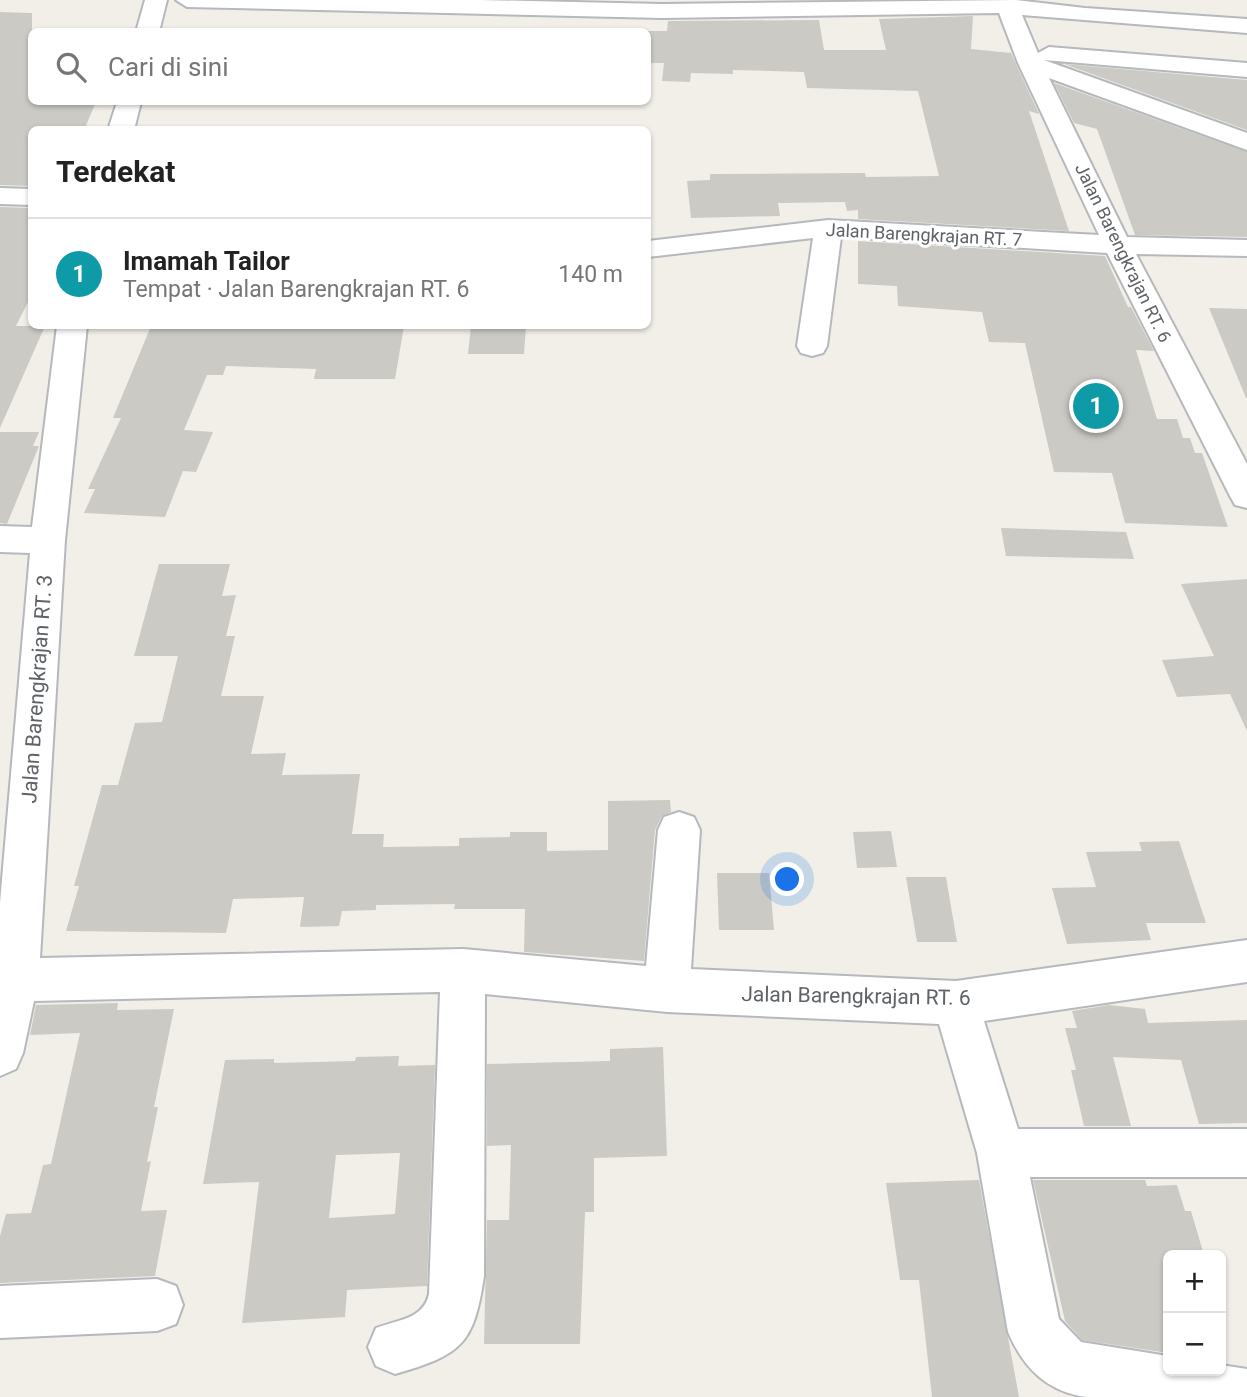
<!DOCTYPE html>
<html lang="id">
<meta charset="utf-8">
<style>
body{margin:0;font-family:Roboto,sans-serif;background:#f2f2f2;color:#222}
.controls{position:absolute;right:21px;bottom:21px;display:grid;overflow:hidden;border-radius:10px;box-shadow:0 2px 5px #0004}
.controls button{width:63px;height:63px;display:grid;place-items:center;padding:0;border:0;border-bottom:2px solid #e0e0e0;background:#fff;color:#222;font:35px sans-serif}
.you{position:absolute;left:788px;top:880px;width:24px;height:24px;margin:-18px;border:5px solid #fff;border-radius:50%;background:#1a73e8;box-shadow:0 0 0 10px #1a73e833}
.badge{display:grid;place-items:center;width:46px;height:46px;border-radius:50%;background:#ea4335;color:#fff;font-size:23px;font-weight:700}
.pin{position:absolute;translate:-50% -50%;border:4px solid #fff;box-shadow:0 2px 7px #0006}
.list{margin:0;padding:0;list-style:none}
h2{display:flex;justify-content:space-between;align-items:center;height:91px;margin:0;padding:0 28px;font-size:30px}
h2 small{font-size:23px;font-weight:400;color:#767676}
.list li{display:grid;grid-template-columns:46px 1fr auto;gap:21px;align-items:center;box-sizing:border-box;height:112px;padding:0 28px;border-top:2px solid #e0e0e0}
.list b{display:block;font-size:26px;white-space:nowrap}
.list p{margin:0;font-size:23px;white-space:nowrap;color:#767676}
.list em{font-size:23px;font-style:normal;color:#767676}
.icon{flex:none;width:38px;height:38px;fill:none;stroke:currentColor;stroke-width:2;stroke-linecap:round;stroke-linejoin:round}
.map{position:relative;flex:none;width:1247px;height:1397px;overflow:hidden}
.search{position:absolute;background:#fff;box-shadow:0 2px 5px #0004;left:28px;top:28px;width:623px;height:77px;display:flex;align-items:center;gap:18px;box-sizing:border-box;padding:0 24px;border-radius:10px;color:#767676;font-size:26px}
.panel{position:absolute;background:#fff;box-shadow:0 2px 5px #0004;left:28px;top:126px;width:623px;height:203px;border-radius:10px}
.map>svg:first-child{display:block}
</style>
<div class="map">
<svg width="1247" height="1397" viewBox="0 0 1247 1397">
<rect width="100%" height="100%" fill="#f1efe8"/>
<path fill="#cccac5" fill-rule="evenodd" d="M0,12L32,13V102H96L84,130H32V186L0,185Z
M973,16L971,49L1011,53L1039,114L1029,111L1069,231L858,219V210L847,211L845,202L778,203L780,216L691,218L687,181L710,180V174L865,173L866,177L939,176L918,91L807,88L804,72L733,70V74L691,73L690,82L662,81L664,63H648V31H667L668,21L819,20L824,50H886L879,19Z
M1064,64L1247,80V130Z
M1054,83L1247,152V237L1135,235L1097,129L1074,123Z
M0,207L32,208V294L16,326H45L0,428Z
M858,241L1105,256L1128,307H1131L1154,351L1136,350L1157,419H1177L1183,438H1190L1195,453H1202L1228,527L1125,523L1112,473L1054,472L1025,343L989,342L982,312L898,306L897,286L858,284Z
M1209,308L1247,309V398H1246Z
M151,326H404L395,379H314L316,369L226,366L223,375H207L184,430L213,432L196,472L183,471L165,517L84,513L95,489H88L121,418H113Z
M471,326H526L524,354H468Z
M0,432H39L33,446H39L7,524L0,523Z
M1001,528L1126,532L1134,559L1006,556Z
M159,564H230L222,596L236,595L226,636H235L221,696H264L251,754L286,753L282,775L360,774L352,834H384L383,847L459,846V838L510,837V832H547V851L608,850V801L670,800L671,812L662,816L655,830L644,961L524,952L525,909H454L455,904L376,905V910L342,911L339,926L300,927L304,897L233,899L226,933L66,931L79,886H74L102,785H118L135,723L162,722L178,656H134Z
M1247,579V731L1230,694L1177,697L1162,660L1214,656L1181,584Z
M891,831L897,867L857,868L853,832Z
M1179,841L1206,923H1146L1151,940L1067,944L1052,888L1096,887L1086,852L1142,851L1139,842Z
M717,873H769L774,930H719Z
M906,877H946L957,942H917Z
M118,1003L117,1010L174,1009L154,1107H158L147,1162L151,1161L141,1211L167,1210L155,1276L0,1283V1236L6,1214L31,1213L43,1165L51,1164L80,1033L30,1035L36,1005Z
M1109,1005L1145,1009L1148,1023L1247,1020V1123L1199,1124L1181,1060L1113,1057L1131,1126H1084L1071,1070H1076L1065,1028H1077L1072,1011Z
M663,1047L667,1156L594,1158V1212H585L580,1344H484L487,1220H509L511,1145L487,1146V1064L610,1061V1049Z
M399,1056L398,1066L435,1065L427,1286L347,1290L345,1317L242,1323L259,1182L203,1184L225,1060L274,1059V1063L355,1061L356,1057ZM400,1153L395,1214L329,1218L336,1155Z
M979,1180L1019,1397H932L919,1280H900L886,1183Z
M1033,1180H1145L1147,1186L1177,1185L1185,1211H1191L1204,1255H1168V1353L1082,1340L1065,1321Z"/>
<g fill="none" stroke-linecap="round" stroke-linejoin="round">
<defs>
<path id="minor" d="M145,0H167L159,32H136Z
M176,0H480L662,4L1016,0L1085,8L1247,19V33L1022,15L1038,53L1049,47L1247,63V77L1044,60L1247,133V150L1049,78L1127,237L1247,240V256L1136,254L1247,464V508L1235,505L1230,496L1107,253L841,237L827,346L823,353L812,356L801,353L797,346L813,238L648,257V241L828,220L1099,235L1018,63L999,13L662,18L187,7Z
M117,102H141L134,130H108Z
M0,188L32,189V205L0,204Z
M57,326H87L65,540L40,958L463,949L646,966L658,830L664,817L679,812L694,817L700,830L691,969L956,981L1247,940V982L984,1021L1018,1129H1247V1177H1030L1059,1319L1081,1342L1168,1356V1371H1221V1365L1247,1369V1397H1086C1047,1391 1024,1369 1008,1332L977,1153L939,1024L667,1012L485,994L484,1276C474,1345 461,1355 395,1374L376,1366L368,1347L376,1328C397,1320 424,1319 429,1294L440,992L34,1001L23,1053L16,1069L0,1076V903L30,553L0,552V526L32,527Z
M157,1279L176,1286L183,1305L176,1324L157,1331L0,1338V1286Z"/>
</defs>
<use href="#minor" stroke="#b5b8bc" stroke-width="4"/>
<use href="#minor" fill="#fff" fill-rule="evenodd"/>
</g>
<g text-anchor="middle" stroke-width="6" stroke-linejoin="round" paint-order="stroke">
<g font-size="18" fill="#5f6368" stroke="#fff">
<text transform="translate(924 235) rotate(3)" y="6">Jalan Barengkrajan RT. 7</text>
<text transform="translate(1123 253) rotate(64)" y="6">Jalan Barengkrajan RT. 6</text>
</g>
<g font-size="21" fill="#5f6368" stroke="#fff">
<text transform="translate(37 689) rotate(-86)" y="7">Jalan Barengkrajan RT. 3</text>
<text transform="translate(856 996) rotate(1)" y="7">Jalan Barengkrajan RT. 6</text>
</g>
</g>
</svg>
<div class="controls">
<button>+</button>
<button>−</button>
</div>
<div class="you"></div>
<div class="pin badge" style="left:1096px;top:406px;background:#0f9aa8">1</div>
<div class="search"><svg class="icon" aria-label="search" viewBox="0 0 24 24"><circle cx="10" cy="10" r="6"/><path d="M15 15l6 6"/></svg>Cari di sini</div>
<section class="panel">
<h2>Terdekat<small></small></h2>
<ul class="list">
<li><span class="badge" style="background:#0f9aa8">1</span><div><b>Imamah Tailor</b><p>Tempat · Jalan Barengkrajan RT. 6</p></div><em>140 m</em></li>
</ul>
</section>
</div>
